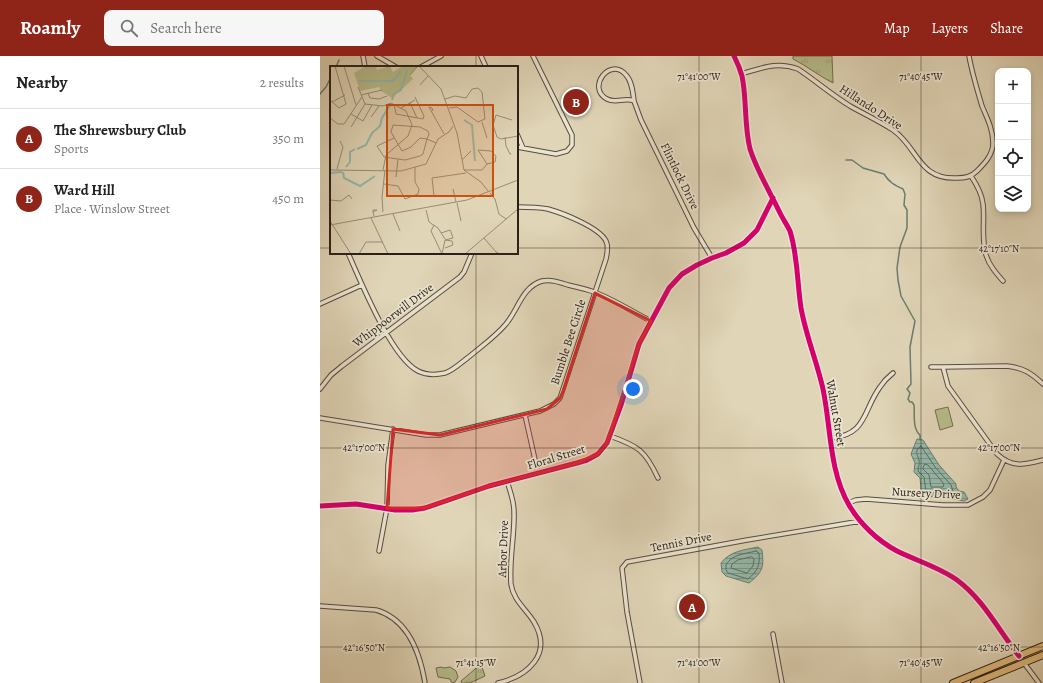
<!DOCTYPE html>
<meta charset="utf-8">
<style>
body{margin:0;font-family:Alegreya,serif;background:#f6f6f6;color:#222}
.controls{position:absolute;right:12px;top:12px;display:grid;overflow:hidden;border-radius:8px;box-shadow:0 2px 6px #0003}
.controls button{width:36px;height:36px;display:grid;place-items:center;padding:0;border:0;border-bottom:1px solid #e0e0e0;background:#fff;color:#222;font:20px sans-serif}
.you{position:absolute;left:313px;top:333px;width:14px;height:14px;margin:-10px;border:3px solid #fff;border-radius:50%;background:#1a73e8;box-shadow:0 0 0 6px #1a73e833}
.badge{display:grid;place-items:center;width:26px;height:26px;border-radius:50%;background:#8f2418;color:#fff;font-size:13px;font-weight:700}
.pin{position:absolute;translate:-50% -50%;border:2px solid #fff;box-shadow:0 1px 4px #0006}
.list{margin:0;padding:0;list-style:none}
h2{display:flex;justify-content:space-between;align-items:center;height:52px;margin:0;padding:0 16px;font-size:17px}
h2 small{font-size:13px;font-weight:400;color:#767676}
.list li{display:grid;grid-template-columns:26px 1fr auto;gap:12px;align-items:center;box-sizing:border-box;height:60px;padding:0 16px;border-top:1px solid #e0e0e0}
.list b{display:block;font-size:15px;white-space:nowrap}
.list p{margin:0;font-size:13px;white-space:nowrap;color:#767676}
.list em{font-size:13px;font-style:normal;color:#767676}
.icon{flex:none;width:22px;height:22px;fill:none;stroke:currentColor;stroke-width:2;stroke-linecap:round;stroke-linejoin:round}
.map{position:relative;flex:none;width:723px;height:627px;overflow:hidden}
header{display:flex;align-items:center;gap:24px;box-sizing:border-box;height:56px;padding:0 20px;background:#8f2418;color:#fff}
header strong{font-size:19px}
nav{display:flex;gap:22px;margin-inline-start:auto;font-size:14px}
.search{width:280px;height:36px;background:#f6f6f6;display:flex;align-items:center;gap:10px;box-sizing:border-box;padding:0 14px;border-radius:8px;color:#767676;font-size:15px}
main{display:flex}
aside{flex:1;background:#fff}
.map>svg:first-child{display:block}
</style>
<header>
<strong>Roamly</strong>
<div class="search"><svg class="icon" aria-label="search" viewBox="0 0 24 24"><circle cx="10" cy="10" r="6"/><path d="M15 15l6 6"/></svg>Search here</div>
<nav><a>Map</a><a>Layers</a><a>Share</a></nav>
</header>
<main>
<aside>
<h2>Nearby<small>2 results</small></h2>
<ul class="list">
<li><span class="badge">A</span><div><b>The Shrewsbury Club</b><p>Sports</p></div><em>350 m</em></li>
<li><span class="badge">B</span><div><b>Ward Hill</b><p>Place · Winslow Street</p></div><em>450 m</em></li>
</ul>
</aside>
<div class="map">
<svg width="723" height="627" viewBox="0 0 723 627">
<defs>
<pattern id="park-tufts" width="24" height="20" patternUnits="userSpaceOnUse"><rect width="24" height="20" fill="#b7bc8b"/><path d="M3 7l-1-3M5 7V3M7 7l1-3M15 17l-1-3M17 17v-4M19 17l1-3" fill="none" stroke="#9ea177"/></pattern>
<pattern id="water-rules" width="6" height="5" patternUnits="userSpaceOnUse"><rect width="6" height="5" fill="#94b9aa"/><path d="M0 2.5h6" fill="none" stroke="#799689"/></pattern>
</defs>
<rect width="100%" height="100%" fill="#e0d5b7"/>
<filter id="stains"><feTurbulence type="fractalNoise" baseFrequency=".005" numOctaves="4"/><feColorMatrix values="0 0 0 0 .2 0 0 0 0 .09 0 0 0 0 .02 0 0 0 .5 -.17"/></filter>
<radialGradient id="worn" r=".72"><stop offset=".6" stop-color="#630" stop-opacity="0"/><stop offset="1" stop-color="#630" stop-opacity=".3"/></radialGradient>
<path fill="url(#park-tufts)" stroke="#706e52" d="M473,0H512L513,27C499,20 487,10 473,3Z
M161,608L165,620L150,627H142L141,625Z"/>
<path fill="#b7bc8b" stroke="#706e52" d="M628,351L633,370L620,374L615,354Z
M121,611L124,612L130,611L136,615L138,621L135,626L132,627L130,623L118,621L116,612Z"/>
<path fill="url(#water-rules)" stroke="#6a7c70" d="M597,383L603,384L619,409L636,428V431L639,435L644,436L648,443L644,445L618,440L599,442L601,432L600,422L594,416L595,407L591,398Z
M438,491L442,494C444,511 443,516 429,527L406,520L402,516L401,507C410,495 424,494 438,491Z"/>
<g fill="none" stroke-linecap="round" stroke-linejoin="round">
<path stroke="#5f6c61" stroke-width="1" d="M601,390L615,411L631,429L633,435V437L606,436L604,421L598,415C598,411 600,408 599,404C597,397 594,395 601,390Z
M605,408L608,409L624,428L623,431H611L609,419L603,413Z
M436,495L439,497C440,509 438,515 428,523L408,517L406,514V509C412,498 425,498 436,495Z
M432,501L434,503L433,510L427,517L411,512L412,508L418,504Z"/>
<path stroke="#6a7c70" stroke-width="1.5" d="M16,11L19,4
M0,38L6,31L11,21
M526,104H532L543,112L564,118C569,126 574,129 583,133L585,138L584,149L587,154V172L580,191L577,212L578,224L581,240L595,265L590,291L591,328L587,333L590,337L588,343L590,346H592L594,349C595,358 592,372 600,379V384"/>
<defs>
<path id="street" d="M43,0L45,11
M57,0L76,11
M161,0L166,11
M414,0C417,6 420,13 422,20C427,44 424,69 430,93C437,115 450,136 460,157C463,163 467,169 470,175C478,201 477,226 481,252C486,280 497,306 503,333C511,371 509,415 529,449C540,468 558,485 577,495C597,505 619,511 637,524C664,544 679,575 699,600
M101,11L121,0
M421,18C442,12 457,5 478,13C496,25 512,39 530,50C544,58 559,65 573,74C598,91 598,124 637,122C645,122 651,121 657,115C664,108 673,99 673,87C673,73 667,62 662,50C657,33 652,17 649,0
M314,45C313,37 312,25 306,19C290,0 266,32 287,43C296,48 305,41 314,45L321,64L374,172L392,202
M197,78L203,92
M197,91L236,98L247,95L252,89V79L213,0
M651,120C657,129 662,138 663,148C665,165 661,182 666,199C669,209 676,217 683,225
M28,197C41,226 71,301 98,315C106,319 116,319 125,317C133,315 143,305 150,300C162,290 176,280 186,268C198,254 202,231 222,225C230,223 240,226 248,229C257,231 266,233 274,236C293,243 313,256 331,265
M0,248L42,229
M611,311H623
M723,328C711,317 704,312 687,310L623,311L628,330L677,398C692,412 705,409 723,404
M0,333L11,319L22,310L140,221L144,216L152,197
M205,359L218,417
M0,362L106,379H120L220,355L234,348L240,342L286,203C287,197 289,191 286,185C279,171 242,157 228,153C218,151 207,151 197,151
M290,380C318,390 325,394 338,422
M511,382C547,379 543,354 560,331C564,325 568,321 573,317
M528,447L536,444L546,443L623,449H648L663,441L670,434L684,404
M0,450L36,448L75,454H92L105,452L169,430L257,407L267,404L278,398L287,387L301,349L319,288L349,232L362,218L377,209L392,202L406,197L424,187L437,174L453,142
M59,495L67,452L68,409L73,373
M0,550L56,554C88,563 100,597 105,627
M453,578L462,627
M704,607L719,627
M178,627C208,620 233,598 214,566C206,553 193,544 191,528C189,503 195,479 194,455C194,445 190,435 187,425
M320,627L307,556L302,512L307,506L427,484L541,465"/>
<path id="highway" d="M633,627L723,590
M654,627L723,599"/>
</defs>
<use href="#street" stroke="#584d40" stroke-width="5.5"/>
<use href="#highway" stroke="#2a2018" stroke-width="8"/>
<use href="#street" stroke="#ebe4d0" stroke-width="3.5"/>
<use href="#highway" stroke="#e0ba7c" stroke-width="6"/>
<defs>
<path id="cycleway" d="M414,0C417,6 420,13 422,20C427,44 424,69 430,93C437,115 450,136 460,157C463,163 467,169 470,175C478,201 477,226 481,252C486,280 497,306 503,333C511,371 509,415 529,449C540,468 558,485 577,495C597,505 619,511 637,524C664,544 679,575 699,600
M0,450L36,448L75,454H92L105,452L169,430L257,407L267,404L278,398L287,387L301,349L319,288L349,232L362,218L377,209L392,202L406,197L424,187L437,174L453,142"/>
</defs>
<use href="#cycleway" stroke="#ebe4d0" stroke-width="8"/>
<use href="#cycleway" stroke="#d6006c" stroke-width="5"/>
</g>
<path fill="#d62828" fill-opacity="0.2" stroke="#d62828" stroke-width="3" stroke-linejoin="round" d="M275,237L331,265L319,288L287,387L278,398L257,407L169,430L105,452H67L73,373L120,379L227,353L240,342L243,335Z"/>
<path fill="none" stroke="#2a2018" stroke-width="1" stroke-opacity="0.45" d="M156,0V11M379,0V627M601,0V627M0,192H11M197,192H723M156,197V627M0,392H723M0,591H723"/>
<g text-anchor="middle" stroke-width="3.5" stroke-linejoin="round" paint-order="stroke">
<g font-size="12" fill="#2a2018" stroke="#ebe4d0">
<text transform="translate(551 51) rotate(33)" y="4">Hillando Drive</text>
<text transform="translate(360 120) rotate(64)" y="4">Flintlock Drive</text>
<text transform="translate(73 259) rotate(-37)" y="4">Whippoorwill Drive</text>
<text transform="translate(248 286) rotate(-72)" y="4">Bumble Bee Circle</text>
<text transform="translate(516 357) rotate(80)" y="4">Walnut Street</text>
<text transform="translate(236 401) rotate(-17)" y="4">Floral Street</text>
<text transform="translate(606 437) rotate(3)" y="4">Nursery Drive</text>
<text transform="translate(361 486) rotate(-11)" y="4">Tennis Drive</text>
<text transform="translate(183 493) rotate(-88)" y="4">Arbor Drive</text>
</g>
</g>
<g transform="translate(10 10)">
<rect width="188" height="188" fill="#e0d5b7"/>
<path d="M36,0H46L47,4L60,0L63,6L73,0L87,1L80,9L83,13L62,32L51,25L49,21L30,25L24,7Z" fill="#b7bc8b"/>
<path fill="none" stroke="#94b9aa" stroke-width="2" d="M29,15H63L71,5M62,34L64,28L71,24L77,4M134,54L142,59L145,95M27,83L36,79L42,67L50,60L52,52L60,39M16,101L20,96V86L25,83M13,106L14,112L30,120L45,110M0,107L12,106"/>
<path fill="none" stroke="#978d77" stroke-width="1" d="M14,0L26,39M89,0L111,23L127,67L134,104L151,116L158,125M80,9L88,0M90,19L98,10M28,21L35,38L53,40L61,37L76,45L82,59L78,70L56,89L53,104M38,27L40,32L49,33L57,30M31,29L52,24M115,33L125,30L136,32L142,23L148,22L152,26L155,53L148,56L127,41L119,42M0,34L9,42L16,38L5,0M2,36L15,29M80,37L87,52M64,38L66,48L93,53L94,50L85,31M71,42L85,34M103,45L102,42L99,41L114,68M21,48L33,55L42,39M41,51L49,40M0,52L8,58H14L32,31M182,54L166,49L163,59L167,71L171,73L188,70M152,56L157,72M21,61L35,38M175,71L176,80L180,88H181L180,87M64,72L47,80L54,91L75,94L90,90L93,88L97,73L99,68L98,65L90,61L63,59L61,66L72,85L81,81L90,72L97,73L106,77M148,84L161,85L166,90L165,96L157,98ZM132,94L141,85M7,103L13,81L10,75M0,104L71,105L96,98L108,73L119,66L123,60M134,104H152L157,98M66,111L68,93M54,118L68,120L75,133L88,128L89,123L85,116V101M123,123L126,136M160,127L165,133L169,148L176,153M104,130L102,112L136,107M0,134L11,135L19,129L22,133M127,137L131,155M96,144L99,156M43,146L47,144H43V146L44,150M53,146L52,131L55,104M63,148L70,165M41,152L58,188M0,155L21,188M99,156L108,162L115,173M0,159L137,134L188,114M104,159L101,165L112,188M111,167L120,164L121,166L123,172L115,174M154,172L166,186L170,188M115,182L123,179L122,175L115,174M29,188L36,176H52M112,188L115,174M135,188L188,143"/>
<path fill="#cc500e" fill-opacity="0.15" stroke="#cc500e" stroke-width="2" d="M57,39H163V130H57Z"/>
<rect width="188" height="188" fill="none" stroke="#2a2018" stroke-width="2"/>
</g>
<g font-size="10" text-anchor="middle" fill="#2a2018" stroke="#ebe4d0" stroke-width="3.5" stroke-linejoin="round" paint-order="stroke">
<text x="379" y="24">71°41'00"W</text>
<text x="601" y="24">71°40'45"W</text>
<text x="679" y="196">42°17'10"N</text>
<text x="44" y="395">42°17'00"N</text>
<text x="679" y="395">42°17'00"N</text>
<text x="44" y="595">42°16'50"N</text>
<text x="679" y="595">42°16'50"N</text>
<text x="156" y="610">71°41'15"W</text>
<text x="379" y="610">71°41'00"W</text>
<text x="601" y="610">71°40'45"W</text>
</g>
<rect width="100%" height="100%" filter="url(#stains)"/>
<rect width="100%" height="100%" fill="url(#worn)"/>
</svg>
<div class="controls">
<button>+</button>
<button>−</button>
<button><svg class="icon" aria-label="locate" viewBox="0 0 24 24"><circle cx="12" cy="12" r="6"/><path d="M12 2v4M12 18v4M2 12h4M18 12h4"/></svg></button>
<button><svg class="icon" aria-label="layers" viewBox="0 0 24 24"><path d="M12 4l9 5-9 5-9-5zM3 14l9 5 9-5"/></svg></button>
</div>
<div class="you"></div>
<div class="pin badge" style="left:372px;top:551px">A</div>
<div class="pin badge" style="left:256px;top:46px">B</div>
</div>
</main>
